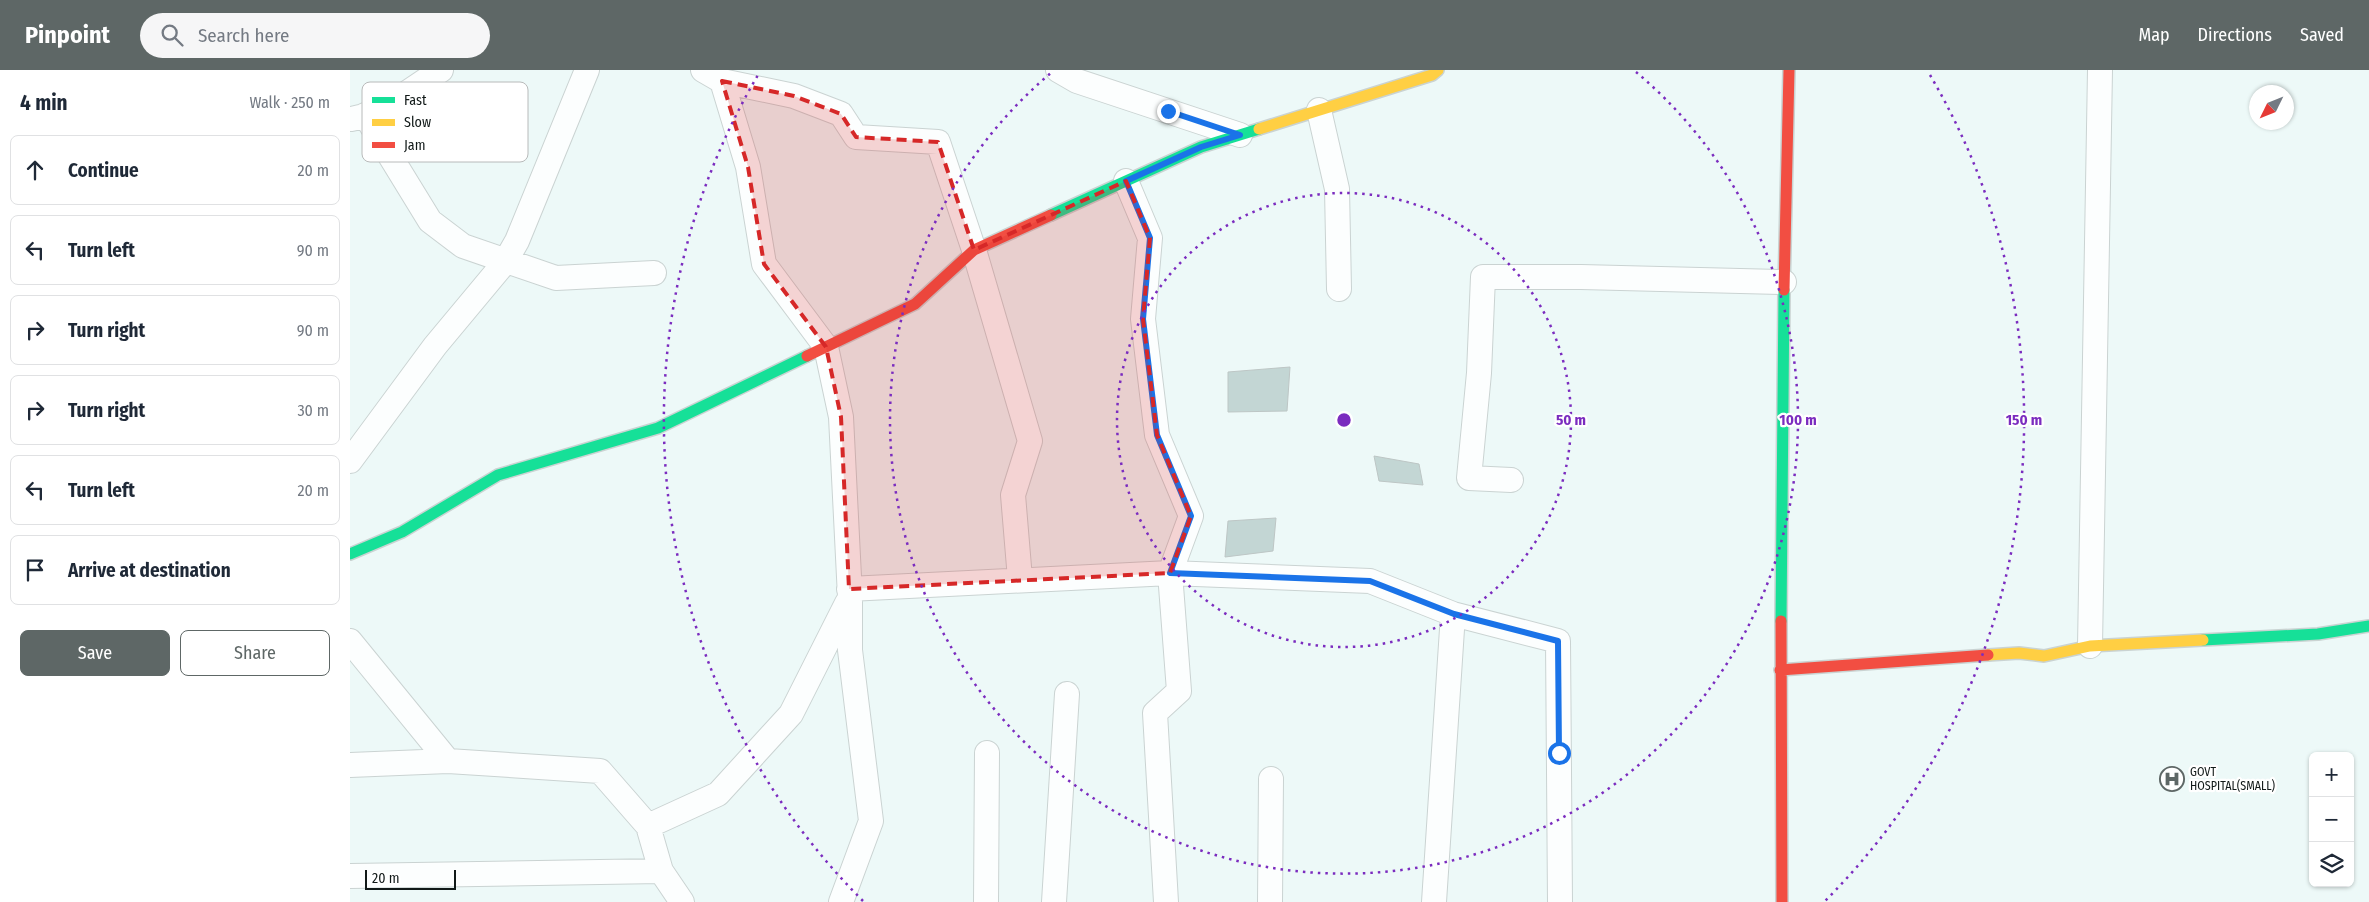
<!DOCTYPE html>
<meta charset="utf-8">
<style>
body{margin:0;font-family:"Fira Sans Condensed",sans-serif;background:#f6f6f7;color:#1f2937}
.controls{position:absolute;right:15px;bottom:15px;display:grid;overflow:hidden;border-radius:8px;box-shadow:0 1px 4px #0004}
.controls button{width:45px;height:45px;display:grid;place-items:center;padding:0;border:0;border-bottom:1px solid #e0e1e3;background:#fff;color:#1f2937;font:25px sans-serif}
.compass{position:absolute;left:1899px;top:15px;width:45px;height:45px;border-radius:50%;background:#fff;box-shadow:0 1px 4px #0004;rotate:227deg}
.scale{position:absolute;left:15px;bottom:12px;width:91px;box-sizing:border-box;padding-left:5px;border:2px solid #111918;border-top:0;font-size:14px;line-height:18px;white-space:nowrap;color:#111918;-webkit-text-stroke:4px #fff;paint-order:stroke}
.stop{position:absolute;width:15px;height:15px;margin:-11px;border:4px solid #1a73e8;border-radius:50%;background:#fff}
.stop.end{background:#1a73e8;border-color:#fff;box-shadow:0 1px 5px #0008}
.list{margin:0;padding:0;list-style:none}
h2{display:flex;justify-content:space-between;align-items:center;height:65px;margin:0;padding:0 20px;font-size:21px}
h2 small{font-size:16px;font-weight:400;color:#747a83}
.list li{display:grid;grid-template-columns:32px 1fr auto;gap:15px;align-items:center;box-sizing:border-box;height:70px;margin:0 10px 10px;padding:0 10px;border:1px solid #e0e1e3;border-radius:8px}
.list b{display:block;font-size:19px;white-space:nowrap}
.list em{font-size:16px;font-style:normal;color:#747a83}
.actions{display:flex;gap:10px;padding:15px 20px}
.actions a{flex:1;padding:11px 0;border:1px solid #5e6766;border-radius:8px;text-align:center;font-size:18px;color:#5e6766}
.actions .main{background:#5e6766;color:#fff}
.icon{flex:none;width:28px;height:28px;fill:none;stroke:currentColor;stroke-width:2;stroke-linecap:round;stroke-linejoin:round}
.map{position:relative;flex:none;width:2019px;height:832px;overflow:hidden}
header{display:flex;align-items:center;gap:30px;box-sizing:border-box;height:70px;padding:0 25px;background:#5e6766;color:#fff}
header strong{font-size:24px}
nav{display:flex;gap:28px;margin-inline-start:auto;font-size:18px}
.search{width:350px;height:45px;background:#f6f6f7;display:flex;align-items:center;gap:12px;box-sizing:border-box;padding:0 18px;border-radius:28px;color:#747a83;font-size:19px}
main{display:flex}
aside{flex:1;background:#fff}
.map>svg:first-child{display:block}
</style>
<header>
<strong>Pinpoint</strong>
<div class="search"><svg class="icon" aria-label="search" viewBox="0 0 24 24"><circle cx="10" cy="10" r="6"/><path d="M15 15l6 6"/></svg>Search here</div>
<nav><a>Map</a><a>Directions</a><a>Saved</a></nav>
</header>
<main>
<aside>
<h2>4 min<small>Walk · 250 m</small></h2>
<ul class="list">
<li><svg class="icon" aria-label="ahead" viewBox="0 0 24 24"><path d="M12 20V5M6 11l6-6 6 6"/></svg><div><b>Continue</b></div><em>20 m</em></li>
<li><svg class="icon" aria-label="left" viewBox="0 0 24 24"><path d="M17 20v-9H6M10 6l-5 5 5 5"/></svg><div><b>Turn left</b></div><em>90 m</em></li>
<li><svg class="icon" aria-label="right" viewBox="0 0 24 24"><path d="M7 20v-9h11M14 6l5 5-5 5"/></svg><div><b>Turn right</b></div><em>90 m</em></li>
<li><svg class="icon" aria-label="right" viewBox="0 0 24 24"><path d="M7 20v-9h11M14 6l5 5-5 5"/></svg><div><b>Turn right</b></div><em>30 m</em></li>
<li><svg class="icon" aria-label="left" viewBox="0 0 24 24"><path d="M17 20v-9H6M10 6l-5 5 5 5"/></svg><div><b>Turn left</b></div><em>20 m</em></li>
<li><svg class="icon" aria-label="arrive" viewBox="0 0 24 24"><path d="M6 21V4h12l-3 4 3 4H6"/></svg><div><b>Arrive at destination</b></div></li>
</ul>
<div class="actions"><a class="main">Save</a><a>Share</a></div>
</aside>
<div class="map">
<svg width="2019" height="832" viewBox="0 0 2019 832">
<rect width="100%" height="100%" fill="#edf9f8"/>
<path fill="#c3d6d4" stroke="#bdc6c5" d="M940,297L937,341L878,342V302Z
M1024,386L1069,394L1073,415L1029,411Z
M926,448L923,481L875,487L878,451Z"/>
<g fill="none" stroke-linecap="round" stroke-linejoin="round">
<defs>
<path id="street" d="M353,0L372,11L398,97L414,194L476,277L491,347L500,527V580L521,751L491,832
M708,0L727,11L890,65
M372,11L444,26L491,44L506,67L588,72L624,180L680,371L663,425L670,509
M969,40L987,119L989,219
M15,45L80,151L113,176L206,208L304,203
M1,49L27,43L91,0
M0,391L85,276L155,192L167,171L237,0
M1161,410L1119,408L1129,303L1133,207H1231L1434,212
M499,519L820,503L841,446L807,365L793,249L800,168L776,111
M0,571L98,691L250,701L298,756L311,801L332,832
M1740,576L1750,0
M0,695L98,691
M298,756L368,724L441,644L497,533
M0,806L311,801
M636,832L637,683
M704,832L717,624
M816,832L805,643L829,621L820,503L1020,511L1103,544L1208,571L1210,832
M920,832L921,709
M1084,832L1103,544"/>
<path id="fast" d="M701,145L851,77L909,59
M0,484L52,462L148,405L308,358L457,286
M1431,551L1434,220
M1853,570L1968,564L2019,556"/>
<path id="slow" d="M909,59L1082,5L1088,0
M1638,585L1669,583L1694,586L1740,576L1853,570"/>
<path id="jam" d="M1434,220L1439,0
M457,286L565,234L624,180L701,145
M1431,551L1432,832
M1430,600L1638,585"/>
</defs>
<use href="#street" stroke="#cad3d2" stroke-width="26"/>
<use href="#fast" stroke="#cad3d2" stroke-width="14"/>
<use href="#slow" stroke="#cad3d2" stroke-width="14"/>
<use href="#jam" stroke="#cad3d2" stroke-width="14"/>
<use href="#street" stroke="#fcfefe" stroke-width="24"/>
<use href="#fast" stroke="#16e098" stroke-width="11"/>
<use href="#slow" stroke="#ffcf43" stroke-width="11"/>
<use href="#jam" stroke="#f24e42" stroke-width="11"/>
</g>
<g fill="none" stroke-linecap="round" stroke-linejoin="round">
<path stroke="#1a73e8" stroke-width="6" d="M818,41L890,65L851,77L776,111L800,168L793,249L807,365L841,446L820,503L1020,511L1104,544L1208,571L1209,683"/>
</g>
<path fill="#d62828" fill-opacity="0.2" stroke="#d62828" stroke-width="4" stroke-dasharray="10 6" stroke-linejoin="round" d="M372,11L444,26L491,44L506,67L588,72L624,180L776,111L800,168L793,249L807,365L841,446L820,503L499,519L491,347L476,277L414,194L398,97Z"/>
<g fill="none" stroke="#7b2cbf" stroke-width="2.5" stroke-dasharray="2.5 5">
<circle cx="994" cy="350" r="227"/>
<path d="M1286 2A454 454 0 1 1 702 2"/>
<path d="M513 831A680 680 0 0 1 408 5M1580 5A680 680 0 0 1 1475 831"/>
</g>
<defs>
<symbol id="hospital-ring" viewBox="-11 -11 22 22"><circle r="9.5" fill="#fff" stroke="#5e6766" stroke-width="1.5"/><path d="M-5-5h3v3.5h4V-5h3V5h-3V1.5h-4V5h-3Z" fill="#5e6766"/></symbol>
</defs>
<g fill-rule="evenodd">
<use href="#hospital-ring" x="1808" y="695" width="28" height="28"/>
</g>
<g text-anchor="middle" stroke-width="4.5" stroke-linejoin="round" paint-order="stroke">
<g font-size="12" fill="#111918" stroke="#fff" text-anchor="start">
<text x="1840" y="706">GOVT<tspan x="1840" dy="14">HOSPITAL(SMALL)</tspan></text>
</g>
</g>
<rect x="12" y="12" width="166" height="80" rx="8" fill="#fff" stroke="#b8baba" stroke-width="1"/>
<rect x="22" y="27" width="23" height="6" fill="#16e098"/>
<rect x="22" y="49" width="23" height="7" fill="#ffcf43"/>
<rect x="22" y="72" width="23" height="6" fill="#f24e42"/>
<g font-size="14" fill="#111918">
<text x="54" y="35">Fast</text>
<text x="54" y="57">Slow</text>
<text x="54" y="80">Jam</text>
</g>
<circle cx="994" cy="350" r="8" fill="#7b2cbf" stroke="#fff" stroke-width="2.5"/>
<g font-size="15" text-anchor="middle" font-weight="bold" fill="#7b2cbf" stroke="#fff" stroke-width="4.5" stroke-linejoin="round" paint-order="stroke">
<text x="1221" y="355">50 m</text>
<text x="1448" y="355">100 m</text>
<text x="1674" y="355">150 m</text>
</g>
</svg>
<div class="controls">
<button>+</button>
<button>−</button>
<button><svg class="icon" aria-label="layers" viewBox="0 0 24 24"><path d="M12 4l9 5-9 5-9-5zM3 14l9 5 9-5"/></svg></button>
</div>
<svg class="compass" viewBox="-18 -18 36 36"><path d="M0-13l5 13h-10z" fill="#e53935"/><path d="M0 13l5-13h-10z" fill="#747a83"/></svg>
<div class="scale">20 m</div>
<div class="stop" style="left:1209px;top:683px"></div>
<div class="stop end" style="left:818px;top:41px"></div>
</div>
</main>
